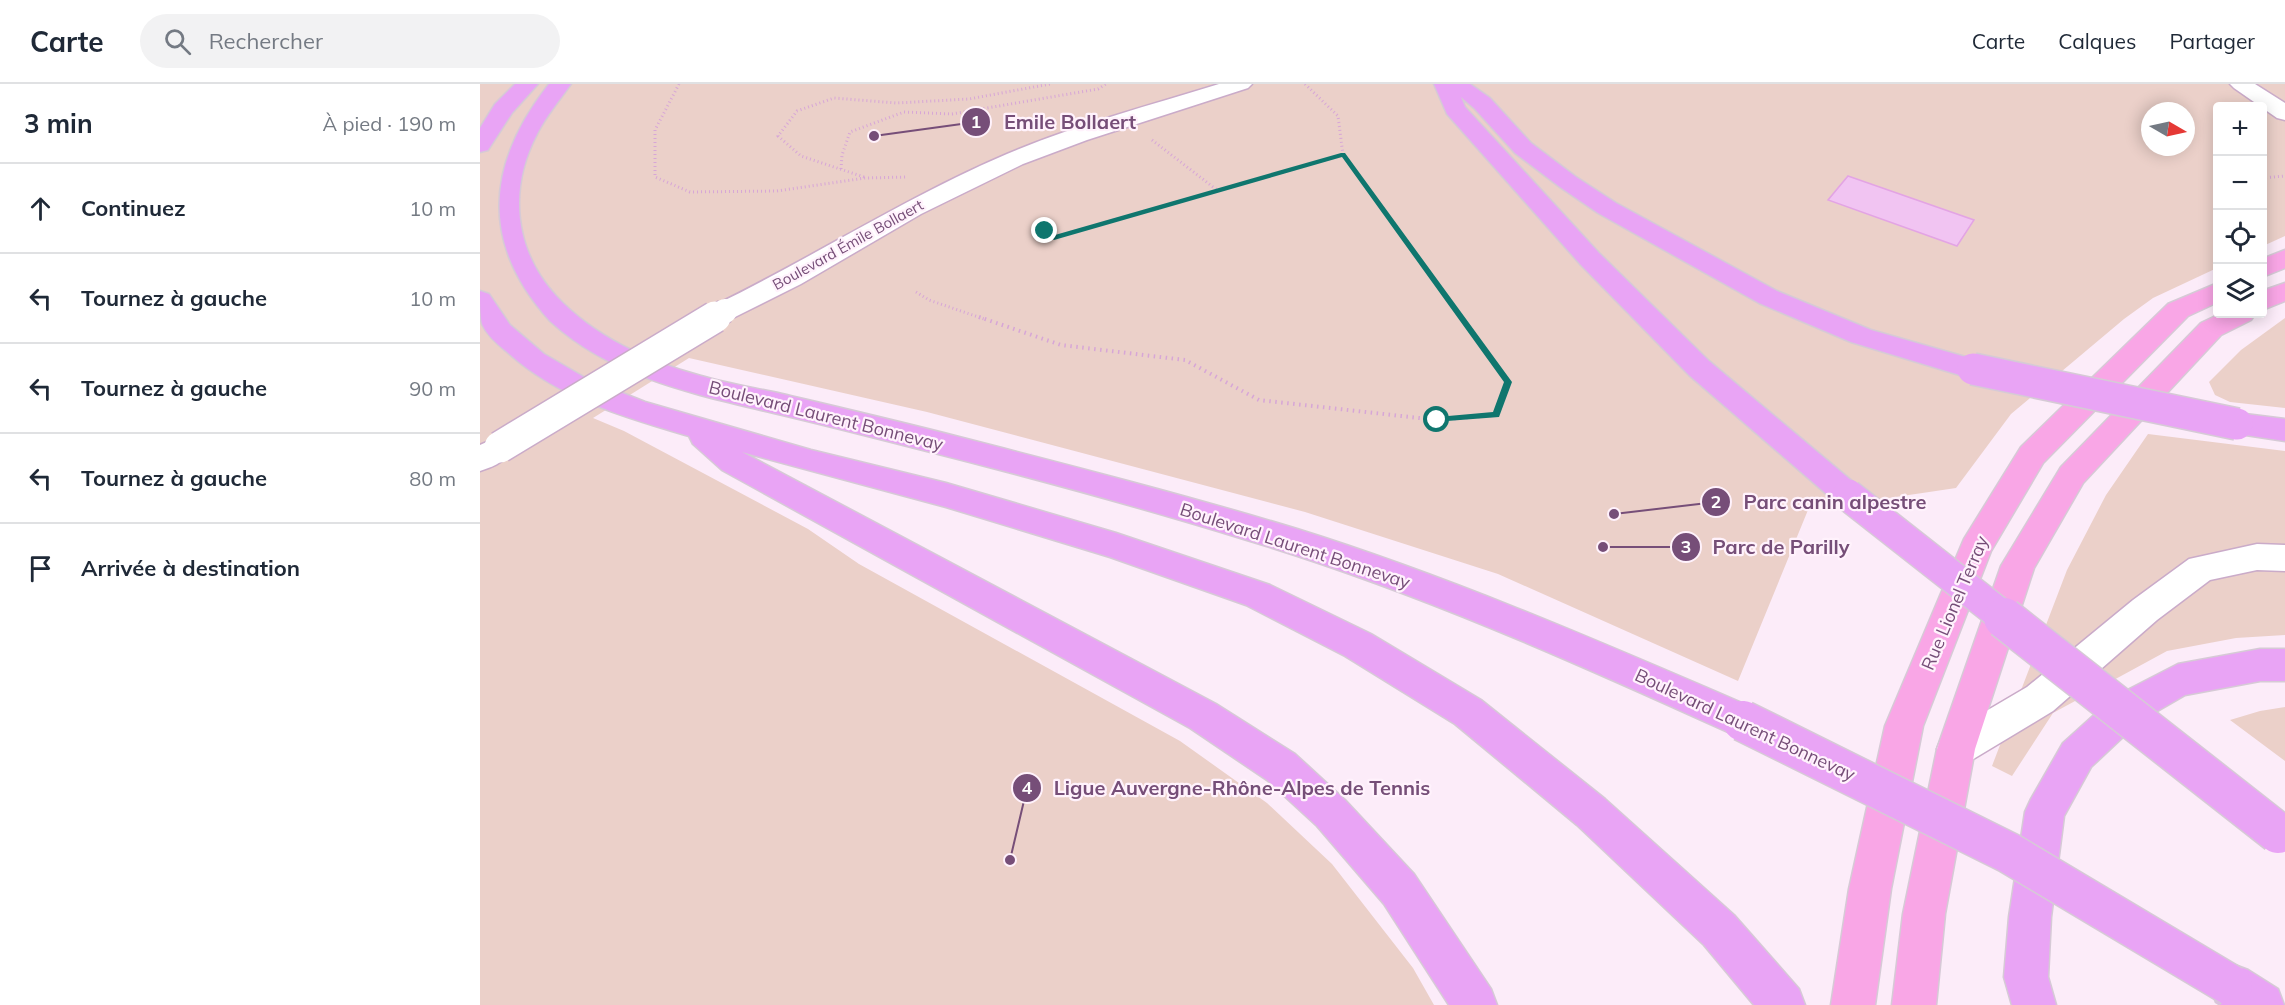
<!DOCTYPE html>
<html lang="fr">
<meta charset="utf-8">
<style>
body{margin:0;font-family:Mulish,sans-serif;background:#f2f2f3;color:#1f2937}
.controls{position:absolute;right:18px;top:18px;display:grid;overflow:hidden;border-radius:6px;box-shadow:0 3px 15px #0003}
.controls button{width:54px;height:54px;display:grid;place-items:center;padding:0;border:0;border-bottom:2px solid #e0e1e3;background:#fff;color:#1f2937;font:30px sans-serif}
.compass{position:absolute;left:1661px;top:18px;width:54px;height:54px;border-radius:50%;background:#fff;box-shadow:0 3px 15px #0003;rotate:99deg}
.stop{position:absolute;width:18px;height:18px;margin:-14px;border:4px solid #0f766e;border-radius:50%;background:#fff}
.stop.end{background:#0f766e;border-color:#fff;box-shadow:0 2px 6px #0008}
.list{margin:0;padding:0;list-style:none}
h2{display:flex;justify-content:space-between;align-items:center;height:78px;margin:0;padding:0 24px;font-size:26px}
h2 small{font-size:20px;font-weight:400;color:#747a83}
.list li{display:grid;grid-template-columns:39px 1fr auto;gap:18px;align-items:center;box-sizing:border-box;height:90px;padding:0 24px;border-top:2px solid #e0e1e3}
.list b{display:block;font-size:22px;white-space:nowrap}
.list em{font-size:20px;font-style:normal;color:#747a83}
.icon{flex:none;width:33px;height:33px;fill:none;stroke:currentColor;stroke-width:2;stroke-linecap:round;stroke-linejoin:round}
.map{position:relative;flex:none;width:1805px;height:921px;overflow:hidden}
header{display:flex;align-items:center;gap:36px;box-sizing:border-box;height:84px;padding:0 30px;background:#fff;border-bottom:2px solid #e0e1e3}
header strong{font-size:28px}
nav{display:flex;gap:33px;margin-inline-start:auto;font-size:21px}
.search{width:420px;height:54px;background:#f2f2f3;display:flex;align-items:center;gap:15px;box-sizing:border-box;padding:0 21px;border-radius:33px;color:#747a83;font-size:22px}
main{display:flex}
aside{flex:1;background:#fff}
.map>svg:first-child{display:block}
</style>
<header>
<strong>Carte</strong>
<div class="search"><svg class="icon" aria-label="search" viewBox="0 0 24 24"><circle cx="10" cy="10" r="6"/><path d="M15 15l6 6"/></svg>Rechercher</div>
<nav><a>Carte</a><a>Calques</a><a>Partager</a></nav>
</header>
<main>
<aside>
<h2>3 min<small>À pied · 190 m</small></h2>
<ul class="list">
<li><svg class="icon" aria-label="ahead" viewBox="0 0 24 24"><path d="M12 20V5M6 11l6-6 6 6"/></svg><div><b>Continuez</b></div><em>10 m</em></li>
<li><svg class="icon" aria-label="left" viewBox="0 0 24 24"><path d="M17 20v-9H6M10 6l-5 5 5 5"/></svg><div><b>Tournez à gauche</b></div><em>10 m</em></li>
<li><svg class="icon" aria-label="left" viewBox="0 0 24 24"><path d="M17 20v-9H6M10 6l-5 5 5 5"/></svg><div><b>Tournez à gauche</b></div><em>90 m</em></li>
<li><svg class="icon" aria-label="left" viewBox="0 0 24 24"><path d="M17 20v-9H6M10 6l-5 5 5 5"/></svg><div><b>Tournez à gauche</b></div><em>80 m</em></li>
<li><svg class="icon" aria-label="arrive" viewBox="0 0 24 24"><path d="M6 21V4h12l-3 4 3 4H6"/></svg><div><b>Arrivée à destination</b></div></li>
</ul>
</aside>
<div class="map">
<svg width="1805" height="921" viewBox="0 0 1805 921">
<rect width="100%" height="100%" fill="#fcecf9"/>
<path fill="#ebd0c9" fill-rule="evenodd" d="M0,0H1805V152L1783,162L1782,22H1738L1737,184L1673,214L1644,235L1531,330L1476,404L1328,426L1258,597L1018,490L825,428L447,328L209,274L113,334L144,347L328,445L379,480L700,657L787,719L852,780L933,884L954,921H0ZM1670,27H1706V63H1670Z
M1805,234V324L1750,318L1735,311L1729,298L1761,266Z
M1668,350L1805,367V551L1756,554L1687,567L1573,629L1532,692L1512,682L1587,486L1626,411Z
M1805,623V677L1750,636L1780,627Z"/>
<path fill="#f1c4f2" stroke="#e3a4e4" stroke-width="1.5" d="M1368,92L1494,136L1477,162L1348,116Z"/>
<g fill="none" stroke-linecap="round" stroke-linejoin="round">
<defs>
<path id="minor" d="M739,0H772L768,4L607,56L543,80L441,130L321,200L255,233L245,236L235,233L232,227L235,221C334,173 426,113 527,70C595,41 668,22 739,0Z
M1750,0H1775L1805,19V36L1797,34L1754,4Z
M20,352L31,355L35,363C28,376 14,383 0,387V361Z
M1777,460L1805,461V487L1777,486L1730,496L1677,536L1573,627L1490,677L1476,682L1462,677L1457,665L1462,653L1547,603L1653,516L1709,475Z"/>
<path id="major" d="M1805,166V184L1782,193V175Z
M1738,199V218L1708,232L1563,379L1511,467L1443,642L1411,805L1395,921H1351L1369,805L1405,642L1484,455L1541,363L1688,220Z
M1805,199V217L1782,226V207Z
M1740,230H1775L1771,236L1741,251L1603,399L1554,484L1495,665L1465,830L1456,921H1412L1423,830L1457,665L1521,482L1581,383L1721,239Z"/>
<path id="highway" d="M35,0H58L32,29L8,66L0,68V44L15,20Z
M69,0H91C79,17 66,32 57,50C28,105 34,166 76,212C113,252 169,278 221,292C248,300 275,304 302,310C361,324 421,338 479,353C592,382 705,411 817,445C974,494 1125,560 1276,625L1282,637L1276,649L1263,654L1250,649C1092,577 933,506 767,456C657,422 546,392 435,364C388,352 341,340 294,329C215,310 132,294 70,237C0,160 6,80 69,0Z
M954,0H990L1010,14L1051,59L1096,93L1136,119L1297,207L1391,246L1503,278L1507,285L1503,292L1493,295L1483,292L1371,258L1279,219L1118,129L1080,103L1035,69L994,24L981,13L985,23L1119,169L1229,277L1379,403L1384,411L1379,419L1368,423L1357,419L1209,291L1101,181L967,30Z
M0,207L9,210L30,241L64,270L107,295L165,318L331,366L466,399L636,449L790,501L891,550L1001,616L1125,715L1254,831L1319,905L1325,921H1274L1224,861L1097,741L975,640L865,572L766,521L630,473L466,423L262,368L736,620L815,670L865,716L934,790L1011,905L1017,921H969L904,820L837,742L787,696L710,644L242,386L213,360L209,352C144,333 77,314 26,267C16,259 7,251 2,240C0,231 0,217 0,207Z
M1757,329L1805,335V357L1746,348L1742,340L1746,332Z
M1780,565H1805V597H1780L1705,611L1660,637L1611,683L1584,732L1571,833L1568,893L1576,921H1532L1524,893L1529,833L1545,728L1551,715L1583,659L1634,613L1698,580Z
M1752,880L1768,886L1798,905L1804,921H1741L1736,918L1730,902L1736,886Z"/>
</defs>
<use href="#minor" stroke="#caabc9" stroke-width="3"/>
<use href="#major" stroke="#d6cad6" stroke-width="3"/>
<use href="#highway" stroke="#d6cad6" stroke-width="3"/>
<path stroke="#d7a6d7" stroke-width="3" stroke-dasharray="1 3" stroke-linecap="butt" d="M199,0L175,46V93L210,108L297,107L385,94L428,93
M825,0L858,32L863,71L982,235
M672,56L737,106
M361,85L362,71L370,48L424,28L472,30L618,5L626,0
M384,93L321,72L298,52L317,27L354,14L416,19L489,15L570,0
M1782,94L1805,92
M565,147L574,153L863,71
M436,208L449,216L504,235"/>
<path stroke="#d7a6d7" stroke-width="4" stroke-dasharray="1.5 4.5" stroke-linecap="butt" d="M499,233L581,261L705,276L779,316L957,336L1016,331L1028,298L981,233"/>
<use href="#minor" fill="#fff" fill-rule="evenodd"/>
<use href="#major" fill="#f9a6e6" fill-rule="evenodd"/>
<use href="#highway" fill="#e9a4f5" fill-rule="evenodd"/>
<defs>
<path id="minor-bridge-far1" d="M232,235L245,227"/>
<path id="minor-bridge" d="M20,363L235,233"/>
<path id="highway-bridge-far1" d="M1493,285L1757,340
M1368,411L1526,535"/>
<path id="highway-bridge" d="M1524,534L1798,749
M1263,637L1529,769L1752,902"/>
</defs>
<use href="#minor-bridge-far1" stroke="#caabc9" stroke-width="26" stroke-linecap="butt"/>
<use href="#minor-bridge" stroke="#caabc9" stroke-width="34" stroke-linecap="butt"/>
<use href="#highway-bridge-far1" stroke="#d6cad6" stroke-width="34" stroke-linecap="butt"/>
<use href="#highway-bridge" stroke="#d6cad6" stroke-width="43" stroke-linecap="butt"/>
<use href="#minor-bridge-far1" stroke="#fff" stroke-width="24"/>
<use href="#minor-bridge" stroke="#fff" stroke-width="31"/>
<use href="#highway-bridge-far1" stroke="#e9a4f5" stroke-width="31"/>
<use href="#highway-bridge" stroke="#e9a4f5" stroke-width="40"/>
</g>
<path fill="#0f766e" d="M861,69H865L1032,298L1019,333L954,338V334L957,333L1013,328L1024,298L862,73L574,156L562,147L568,146L575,151Z"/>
<g text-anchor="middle" stroke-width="4.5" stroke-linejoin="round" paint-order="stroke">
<g font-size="15" fill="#764e78" stroke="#fff2fc">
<text transform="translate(368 161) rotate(-29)" y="5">Boulevard Émile Bollaert</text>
</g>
<g font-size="18" fill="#764e78" stroke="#fff2fc">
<text transform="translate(346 332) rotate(14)" y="6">Boulevard Laurent Bonnevay</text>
<text transform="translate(815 462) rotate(18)" y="6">Boulevard Laurent Bonnevay</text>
<text transform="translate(1475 519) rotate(-67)" y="6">Rue Lionel Terray</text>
<text transform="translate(1265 641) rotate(25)" y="6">Boulevard Laurent Bonnevay</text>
</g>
</g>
<path fill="none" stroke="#764e78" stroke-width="2" d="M394 52L496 38M1134 430L1236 418M1123 463L1206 463M530 776L547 704"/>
<g fill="#764e78" stroke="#fff2fc" stroke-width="2">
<circle cx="394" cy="52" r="6"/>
<circle cx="1134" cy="430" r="6"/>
<circle cx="1123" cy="463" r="6"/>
<circle cx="530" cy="776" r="6"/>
<circle cx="496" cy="38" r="15"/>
<circle cx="1236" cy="418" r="15"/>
<circle cx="1206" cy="463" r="15"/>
<circle cx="547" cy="704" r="15"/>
</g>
<g font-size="18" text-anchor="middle" font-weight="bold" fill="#fff">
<text x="496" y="44">1</text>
<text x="1236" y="424">2</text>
<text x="1206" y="469">3</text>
<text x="547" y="710">4</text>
</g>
<g font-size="20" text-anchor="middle" font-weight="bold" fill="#764e78" stroke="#fff2fc" stroke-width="4.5" stroke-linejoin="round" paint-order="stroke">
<text x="590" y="45">Emile Bollaert</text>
<text x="1355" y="425">Parc canin alpestre</text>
<text x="1301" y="470">Parc de Parilly</text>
<text x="762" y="711">Ligue Auvergne-Rhône-Alpes de Tennis</text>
</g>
</svg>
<div class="controls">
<button>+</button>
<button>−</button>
<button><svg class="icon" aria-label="locate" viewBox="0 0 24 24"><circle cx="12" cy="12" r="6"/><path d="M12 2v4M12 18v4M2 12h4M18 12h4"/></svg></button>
<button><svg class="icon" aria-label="layers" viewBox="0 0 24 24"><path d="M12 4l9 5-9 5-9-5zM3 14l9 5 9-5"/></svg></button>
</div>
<svg class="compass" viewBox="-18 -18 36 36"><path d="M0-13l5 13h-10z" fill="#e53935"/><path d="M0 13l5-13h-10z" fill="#747a83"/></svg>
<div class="stop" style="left:957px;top:336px"></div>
<div class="stop end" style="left:565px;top:147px"></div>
</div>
</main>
